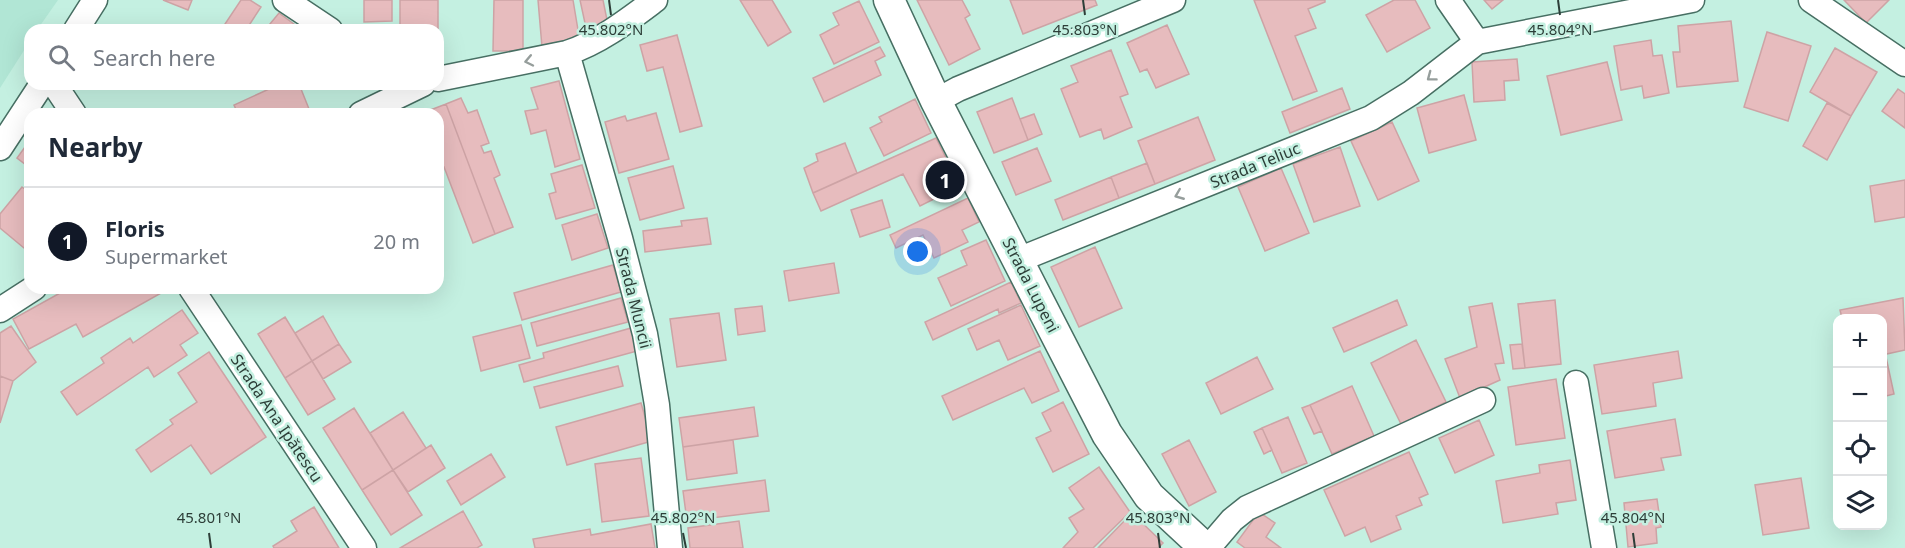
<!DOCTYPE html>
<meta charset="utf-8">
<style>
body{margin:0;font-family:"Noto Sans",sans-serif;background:#f6f6f7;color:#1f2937}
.controls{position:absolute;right:18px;bottom:18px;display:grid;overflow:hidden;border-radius:12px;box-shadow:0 6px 24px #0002}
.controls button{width:54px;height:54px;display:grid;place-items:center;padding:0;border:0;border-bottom:2px solid #e0e1e3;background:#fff;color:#1f2937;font:30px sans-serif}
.you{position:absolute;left:918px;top:252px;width:21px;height:21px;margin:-15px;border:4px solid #fff;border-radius:50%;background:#1a73e8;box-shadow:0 0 0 9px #1a73e833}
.badge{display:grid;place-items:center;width:39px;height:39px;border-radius:50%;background:#111827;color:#fff;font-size:20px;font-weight:700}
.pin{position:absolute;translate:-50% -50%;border:3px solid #fff;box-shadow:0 2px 6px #0006}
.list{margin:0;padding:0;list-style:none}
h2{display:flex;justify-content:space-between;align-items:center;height:78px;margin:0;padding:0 24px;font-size:26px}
h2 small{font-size:20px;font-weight:400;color:#747a83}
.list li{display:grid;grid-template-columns:39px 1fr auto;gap:18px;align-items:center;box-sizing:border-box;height:108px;padding:0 24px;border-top:2px solid #e0e1e3}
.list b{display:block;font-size:22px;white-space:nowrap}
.list p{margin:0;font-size:20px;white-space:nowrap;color:#747a83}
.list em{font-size:20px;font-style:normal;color:#747a83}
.icon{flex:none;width:33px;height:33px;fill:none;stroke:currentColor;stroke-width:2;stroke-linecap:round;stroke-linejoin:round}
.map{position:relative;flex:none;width:1905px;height:548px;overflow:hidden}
.search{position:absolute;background:#fff;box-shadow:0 6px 24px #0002;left:24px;top:24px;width:420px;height:66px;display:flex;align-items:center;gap:15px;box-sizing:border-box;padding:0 21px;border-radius:18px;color:#747a83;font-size:22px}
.panel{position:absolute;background:#fff;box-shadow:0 6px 24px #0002;left:24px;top:108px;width:420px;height:186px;border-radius:18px}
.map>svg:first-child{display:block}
</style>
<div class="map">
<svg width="1905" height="548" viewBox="0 0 1905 548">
<rect width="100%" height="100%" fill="#c4f0e1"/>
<path fill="#b1e6d5" d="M0,0H58L37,30H30V41L0,88Z"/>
<path fill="#e7bcbe" stroke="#cda3a5" stroke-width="1.5" d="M163,0H192L188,10Z
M241,0H250L261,7L246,30H221Z
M364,0H392V21L364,22Z
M400,0H438V30H400Z
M494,0H523V51H493Z
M538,0H573L579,36L563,45L542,47Z
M580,0H603L608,25L588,37Z
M740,0H772L791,32L768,46Z
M917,0H962L970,15L965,18L980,49L949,65Z
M1010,0H1095L1097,5L1023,34Z
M1254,0H1325V2L1308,9L1316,28L1295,36L1317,91L1293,100Z
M1394,0H1415L1430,28L1387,52L1366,15Z
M1484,0H1503L1492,9Z
M1844,0H1889L1866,23Z
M859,1L879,42L834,64L820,35L839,25L833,13Z
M279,13L302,30H265Z
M1731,21L1738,81L1677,87L1673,52H1680L1678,26Z
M1167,25L1189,74L1156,88L1147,69L1140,72L1127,43Z
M1767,32L1811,46L1788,121L1744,107Z
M677,35L702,126L680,132L663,67L647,71L640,45Z
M1651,40L1653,56L1662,55L1669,93L1644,98L1642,86L1621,90L1614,46Z
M880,47L885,56L875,61L881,75L824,102L813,78Z
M1835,48L1877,72L1851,116L1810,92Z
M1111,50L1128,94L1120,97L1132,127L1104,139L1101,129L1080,137L1061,89L1078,82L1071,66Z
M1517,59L1519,80L1504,81L1505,100L1474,102L1472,62Z
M1607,62L1622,120L1561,135L1547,76Z
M559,81L580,159L555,167L546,130L531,134L525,111L538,109L531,88Z
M280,84H299L311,114H238L234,105Z
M1342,88L1350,109L1290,133L1282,112Z
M1898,89L1905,94V128L1882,111Z
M1464,95L1476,140L1429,153L1417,108Z
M461,98L468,113L477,110L489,143L481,146L484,153L491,151L500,175L494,178L513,227L495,234L446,104Z
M1012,98L1028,140L994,153L977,112Z
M915,99L931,133L884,156L870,128L882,122L879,117Z
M1827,103L1851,116L1827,160L1803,146Z
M446,104L495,234L473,243L444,167L438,169V114H420Z
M656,113L669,159L619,173L605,122L625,116L627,121Z
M1034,114L1042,134L1028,140L1020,119Z
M1198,117L1215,160L1155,184L1138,141Z
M1392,122L1419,181L1378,200L1351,141Z
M936,138L960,186L920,206L903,174L821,211L813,193Z
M30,140V168L17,158Z
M845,143L857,173L813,193L804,168L818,161L816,154Z
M1340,147L1360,206L1314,222L1293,164Z
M1037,148L1051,181L1016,195L1002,162Z
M1147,163L1155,184L1119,198L1111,177Z
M582,165L595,208L556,219L549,194L556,192L551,174Z
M673,166L684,208L640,220L628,178Z
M1281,168L1309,233L1265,251L1238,187Z
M1111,177L1119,198L1063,220L1055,200Z
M1905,180V217L1875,222L1870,186Z
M22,187L30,193V253L0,228V214Z
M968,198L979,222L962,230L968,242L934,258L923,235L896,248L890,235Z
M882,200L890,227L860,237L851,210Z
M597,214L608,248L572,260L562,225Z
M707,218L711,244L645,252L643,231L682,226L681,221Z
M986,240L1005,281L951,306L938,278L967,265L961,251Z
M1095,247L1122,308L1079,327L1051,267Z
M834,263L839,293L789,301L784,271Z
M613,265L621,292L522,320L514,293Z
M1011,282L1021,303L999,313L998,309L933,340L925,322Z
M69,288H161L163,292L83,337L76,324L29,349L13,319Z
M621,298L628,322L537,346L531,323Z
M1903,298L1905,350L1882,355V318H1842L1840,310Z
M1397,300L1407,325L1344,352L1333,328Z
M1555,300L1561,364L1525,368L1518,304Z
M1492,303L1504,363L1495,364L1500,380L1460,398L1445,359L1477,347L1469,307Z
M1021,305L1040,346L1008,360L999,340L977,350L968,329Z
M762,306L765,331L738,335L735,309Z
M182,310L198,333L180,345L187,355L154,377L148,367L77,415L61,392L104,363L101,358L130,338L133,343Z
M719,313L726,360L677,367L670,319Z
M323,316L339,344L312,361L295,333Z
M285,317L312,361L285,378L258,334Z
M521,325L530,358L481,371L473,337Z
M11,326L36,362L13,381L0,376V333Z
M631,328L637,351L524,382L519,365L544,358L543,353Z
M1416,340L1446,402L1401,424L1371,363Z
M339,344L351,362L323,379L312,361Z
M1522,344L1525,368L1513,369L1510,345Z
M1040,351L1059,391L1032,403L1024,388L953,420L942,396Z
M1678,351L1682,378L1653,383L1656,406L1602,414L1594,365Z
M209,352L266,437L211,474L191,445L151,472L136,450L173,424L170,420L197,402L178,373Z
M1257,357L1273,389L1221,414L1206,383Z
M1882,357H1886L1894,394L1882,397Z
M312,361L335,399L308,415L285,378Z
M618,366L623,386L540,408L534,387Z
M0,376L13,381L0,423Z
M1556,379L1565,438L1516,445L1508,387Z
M1352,386L1374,436L1332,454L1310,405Z
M1063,402L1089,454L1053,472L1036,438L1051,431L1042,413Z
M641,403L652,441L567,465L556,427Z
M1310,405L1322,431L1314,434L1302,408Z
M754,407L758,436L683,447L679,418Z
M354,408L393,470L362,490L323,428Z
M403,412L426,448L393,470L370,433Z
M1288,417L1307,463L1282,473L1262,428Z
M1675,419L1681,455L1661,458L1664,470L1615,478L1607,431Z
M1479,420L1494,455L1455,473L1439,438Z
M1262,428L1272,450L1264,454L1254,432Z
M733,440L737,473L687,480L683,447Z
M1189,440L1216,492L1189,506L1162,454Z
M431,445L445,468L408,492L393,470Z
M1409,452L1428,494L1419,498L1422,505L1396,516L1401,529L1371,542L1365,527L1345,536L1324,490Z
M491,454L505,477L461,505L447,481Z
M641,458L649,516L602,522L595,464Z
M1570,460L1576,500L1556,503L1558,514L1503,523L1496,481L1540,473L1539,465Z
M1099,467L1130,512L1093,548H1063L1078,532L1069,518L1084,509L1069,488Z
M393,470L422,515L391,535L362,490Z
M1801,478L1809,528L1763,535L1755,485Z
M765,480L769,511L687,521L683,491Z
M1657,499L1661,527L1656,528L1657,543L1628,547L1624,503Z
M314,507L339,548H274L273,546L297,531L291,521Z
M463,511L482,545L477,548H400Z
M1259,512L1275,523L1266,537L1281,548H1245L1237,542Z
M1132,513L1163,543L1158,548H1098Z
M739,521L743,548H690L688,528Z
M651,524L655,548H535L533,539L590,529L591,535Z"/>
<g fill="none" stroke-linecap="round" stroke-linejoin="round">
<defs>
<path id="minor" d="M285,0L330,30
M1448,0L1477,42L1692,0
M1811,0L1905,64
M76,30L95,0
M567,53L620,238L645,334L657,405L670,548
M438,79L567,53C600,42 627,21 655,0
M54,84L74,114
M936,101L958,89L1173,0
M361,114L423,84
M0,148L42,84
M1018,260L1371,118L1411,93L1477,42
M191,288L364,548
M0,310L34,288
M1576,383L1604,548
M1208,548L1232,520L1247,508L1483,400"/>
<path id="tertiary" d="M889,0L936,101L1107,434L1149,496L1205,548"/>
</defs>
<use href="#minor" stroke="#476f63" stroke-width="27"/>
<use href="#tertiary" stroke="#476f63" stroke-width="33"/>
<use href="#minor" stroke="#fff" stroke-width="24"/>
<use href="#tertiary" stroke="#fff" stroke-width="30"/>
</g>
<defs><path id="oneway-chevron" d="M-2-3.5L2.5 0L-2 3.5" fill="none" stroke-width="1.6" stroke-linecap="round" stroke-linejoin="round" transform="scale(1.5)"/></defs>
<g stroke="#969e9c">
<use href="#oneway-chevron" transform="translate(529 61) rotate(168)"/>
<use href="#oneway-chevron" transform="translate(1431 77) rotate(143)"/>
<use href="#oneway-chevron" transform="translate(1179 195) rotate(158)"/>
</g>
<path fill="none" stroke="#2d3e38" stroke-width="2" d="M609,0L611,15M1083,0L1085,15M1558,0L1560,15M209,533L211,548M683,533L686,548M1158,533L1160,548M1633,533L1635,548"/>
<g text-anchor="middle" stroke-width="5" stroke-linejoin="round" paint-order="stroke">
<g font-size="16" fill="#2d3e38" stroke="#c4f0e1">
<text transform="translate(1255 165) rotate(-22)" y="6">Strada Teliuc</text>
<text transform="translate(1031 285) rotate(63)" y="6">Strada Lupeni</text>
<text transform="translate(634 298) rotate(76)" y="6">Strada Muncii</text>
<text transform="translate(277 418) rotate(56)" y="6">Strada Ana Ipătescu</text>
</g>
</g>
<g font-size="15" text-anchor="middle" fill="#2d3e38" stroke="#c4f0e1" stroke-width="5" stroke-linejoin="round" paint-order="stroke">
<text x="611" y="35">45.802°N</text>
<text x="1085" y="35">45.803°N</text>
<text x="1560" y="35">45.804°N</text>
<text x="209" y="523">45.801°N</text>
<text x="683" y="523">45.802°N</text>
<text x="1158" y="523">45.803°N</text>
<text x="1633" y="523">45.804°N</text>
</g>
</svg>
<div class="controls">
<button>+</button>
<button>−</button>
<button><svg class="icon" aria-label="locate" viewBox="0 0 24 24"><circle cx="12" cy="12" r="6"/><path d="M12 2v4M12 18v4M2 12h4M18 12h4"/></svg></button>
<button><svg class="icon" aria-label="layers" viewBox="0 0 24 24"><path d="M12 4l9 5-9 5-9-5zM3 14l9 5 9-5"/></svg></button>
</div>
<div class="you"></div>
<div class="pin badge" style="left:945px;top:180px">1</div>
<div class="search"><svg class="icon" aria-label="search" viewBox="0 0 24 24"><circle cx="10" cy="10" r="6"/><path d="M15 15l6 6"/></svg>Search here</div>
<section class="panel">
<h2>Nearby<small></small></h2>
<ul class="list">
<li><span class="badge">1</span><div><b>Floris</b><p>Supermarket</p></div><em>20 m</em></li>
</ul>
</section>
</div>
